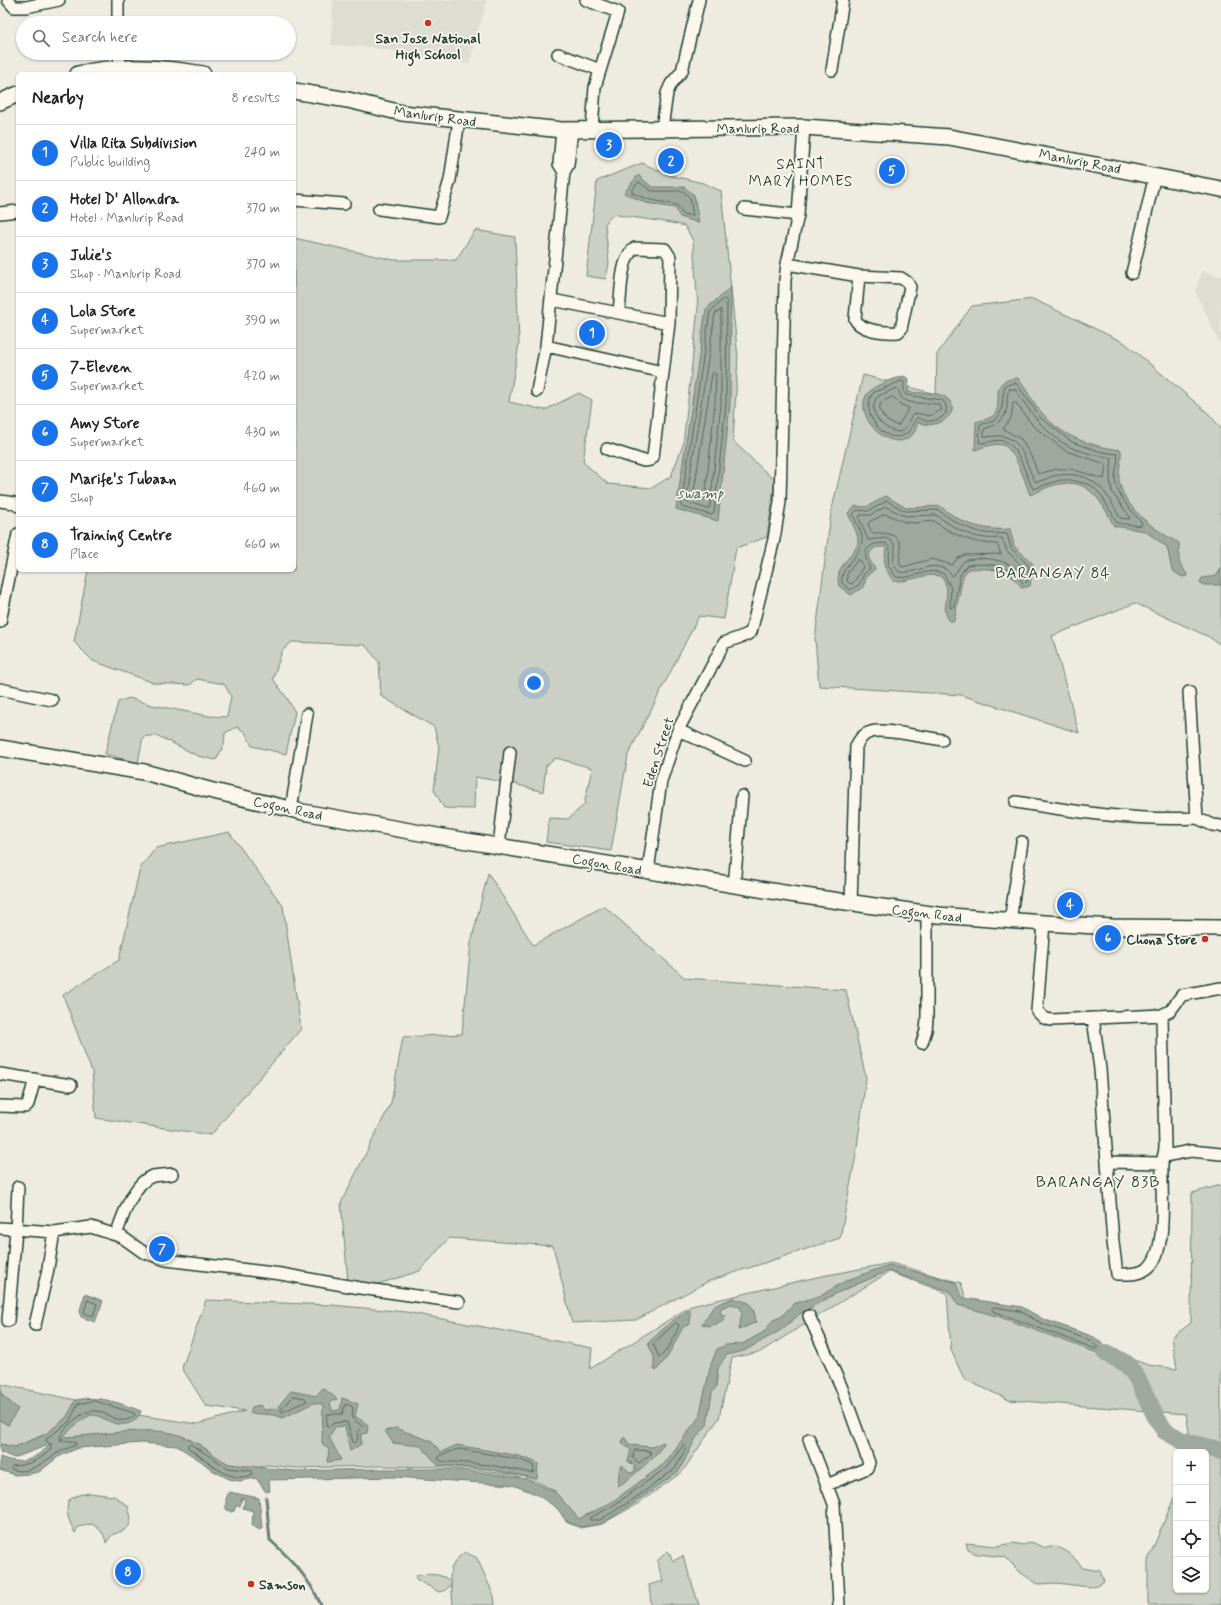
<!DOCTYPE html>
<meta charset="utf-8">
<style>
body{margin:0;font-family:Mynerve,sans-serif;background:#f2f2f2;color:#222}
.controls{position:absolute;right:12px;bottom:12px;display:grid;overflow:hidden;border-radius:6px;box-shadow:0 1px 3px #0004}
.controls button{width:36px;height:36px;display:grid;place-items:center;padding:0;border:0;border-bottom:1px solid #e0e0e0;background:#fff;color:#222;font:20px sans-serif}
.you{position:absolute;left:534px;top:683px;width:14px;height:14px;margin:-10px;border:3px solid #fff;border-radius:50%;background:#1a73e8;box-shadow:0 0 0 6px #1a73e833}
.badge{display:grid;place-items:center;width:26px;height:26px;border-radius:50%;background:#1a73e8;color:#fff;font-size:13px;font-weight:700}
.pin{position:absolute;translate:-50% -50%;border:2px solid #fff;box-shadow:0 1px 4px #0006}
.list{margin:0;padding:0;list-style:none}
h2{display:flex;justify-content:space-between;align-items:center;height:52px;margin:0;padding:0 16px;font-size:17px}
h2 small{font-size:13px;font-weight:400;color:#767676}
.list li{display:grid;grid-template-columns:26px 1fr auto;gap:12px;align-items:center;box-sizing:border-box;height:56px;padding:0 16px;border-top:1px solid #e0e0e0}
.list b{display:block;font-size:15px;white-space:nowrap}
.list p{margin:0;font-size:13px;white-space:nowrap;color:#767676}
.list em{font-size:13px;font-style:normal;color:#767676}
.icon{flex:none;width:22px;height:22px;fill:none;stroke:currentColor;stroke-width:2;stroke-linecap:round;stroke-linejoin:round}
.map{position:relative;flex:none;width:1221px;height:1605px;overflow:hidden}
.search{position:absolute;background:#fff;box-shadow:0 1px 3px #0004;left:16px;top:16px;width:280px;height:44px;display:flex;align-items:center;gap:10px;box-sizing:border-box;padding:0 14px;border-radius:22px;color:#767676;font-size:15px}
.panel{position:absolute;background:#fff;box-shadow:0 1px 3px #0004;left:16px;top:72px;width:280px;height:500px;border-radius:6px}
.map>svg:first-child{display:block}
</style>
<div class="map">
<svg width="1221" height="1605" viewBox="0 0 1221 1605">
<rect width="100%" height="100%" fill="#eeece1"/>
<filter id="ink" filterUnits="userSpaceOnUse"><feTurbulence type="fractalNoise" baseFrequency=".025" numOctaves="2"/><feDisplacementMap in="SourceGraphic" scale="8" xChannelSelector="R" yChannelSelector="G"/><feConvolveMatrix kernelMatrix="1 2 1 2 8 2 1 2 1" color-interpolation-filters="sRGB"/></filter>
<g filter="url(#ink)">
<path fill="#ddddd2" d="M333,0H487L469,64L369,47L331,45Z
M1202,271L1221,276V346L1195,291Z"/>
<path fill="#cbcfc4" stroke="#75867c" d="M642,163L669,175L703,183L721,191L738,358L733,441L775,481L767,537L736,548L724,619L699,616L628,755L611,851L546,842L549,818L568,819L584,805L592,768L556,758L546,766L543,792L515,784L475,777L474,809L444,808L434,790L439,747L434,727L381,696L379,662L365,645L292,642L282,651L273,679L287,698L295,712L286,754L252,746L245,732L237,727L225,733L224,745L216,760L198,756L156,735L143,737L138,763L105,754L118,702L129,698L152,705L209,716L227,717L231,696L224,684L197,679L190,685L154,683L93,661L74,642L88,570H294V238L394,260H456L475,230L515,237L519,344L509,402L545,410L579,393L592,400L583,462L608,484L652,488L671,476L683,445L698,308L693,241L685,226C661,220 637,219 613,214L605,224L609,263L606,279L586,276L597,181Z
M1033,299L1125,343L1208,413L1221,428V645L1209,637L1135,603L1052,636L1079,733L961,695L819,686L815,639L831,513L863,375L936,394L937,354L972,306Z
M229,832L283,906L301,1029L211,1135L96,1118L92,1072L63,995L119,960L140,868L156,848Z
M488,873L533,945L604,906L685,978L846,990L866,1078L856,1155L840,1238L709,1281L636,1320L572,1323L553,1246L449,1238L420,1271L349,1293L341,1203L391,1103L403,1037L462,1034L471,943Z
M1221,1185V1605H1148V1560L1176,1493V1590H1206V1452H1186L1189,1431L1186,1414L1009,1400L964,1379L951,1350L947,1293L889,1272L760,1352L732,1358L719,1418L682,1472L639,1503L602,1524L580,1528L566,1522L555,1491L528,1477L454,1467L373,1466L296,1468L267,1465L253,1469L229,1464L221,1460L199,1444L178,1435L147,1431L66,1437L58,1441L66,1418L46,1434L15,1447L0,1444V1420L8,1425L0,1384L76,1400L73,1405L197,1424L245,1411L206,1406L182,1368L206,1300L332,1305L406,1312L592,1348L590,1369L691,1306L817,1277L891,1263L961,1283L966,1299L1148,1365L1177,1369L1172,1337L1191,1323L1192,1193Z
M90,1493L114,1496L128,1506L131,1518L129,1526L124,1530L112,1535L106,1543C105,1534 100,1529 92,1524L78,1527L75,1533C70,1522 64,1513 69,1500L78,1495Z
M1031,1542L1046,1548L1056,1546L1070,1553L1083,1568L1100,1571L1104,1581L1097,1586L1089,1587L1057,1583L1038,1584L1021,1573L1005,1557L977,1554L968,1550L966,1543L997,1546L1013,1543L1024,1545Z
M668,1551L673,1561L683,1556L699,1605H651L649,1585L663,1581L657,1561Z
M465,1552L477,1558L494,1596L495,1605H453L451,1582L449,1587L444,1591L439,1592L416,1579L417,1575C429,1574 441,1573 450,1581C449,1568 455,1559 465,1552Z"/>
<path fill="#9fa89f" stroke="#6c7d74" d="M638,175L652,187H684L694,195L699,223L680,217L675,208L646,203L624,193Z
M731,287L730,404L718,521L676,509L706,309Z
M904,376L909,379L908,392C919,394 935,391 945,397C965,409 940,432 918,422C917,425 916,430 914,433C892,460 846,411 871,390C879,383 894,379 904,376Z
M1018,378C1027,390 1033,403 1043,414C1063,438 1092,446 1121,450C1122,460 1118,470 1119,480C1123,508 1156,531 1179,543V562L1188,576L1182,577L1172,570L1167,547L1145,531L1114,526C1103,504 1090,478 1060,484C1050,485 1040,491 1030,495C1026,484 1015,449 1003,445C995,443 983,447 975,450L976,422C981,420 987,420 991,417C1005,410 991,387 1005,381C1009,379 1014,379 1018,378Z
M886,496L906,508L940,506C962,524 982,531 1010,529L1014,546L1033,564L1030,586L1022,588C1008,568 991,568 968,569L963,576L954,621H950C938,608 955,593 941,576C924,572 910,583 893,581L884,566L886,547H876L870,552L869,559L875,569L867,576L863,587L851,595L839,586C833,562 860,555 858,539C857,531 851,521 848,513L856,506L867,507Z
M1221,569V585H1202L1200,583L1202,578L1216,576Z
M889,1265L955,1282L963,1298L1022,1307L1043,1319L1094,1337L1127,1364L1000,1317L958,1305L949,1291L888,1271L837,1293L801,1313L781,1330L744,1351L726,1355L718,1368L716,1387L712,1393L707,1425L696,1438L679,1471L636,1502L601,1524L581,1527L566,1521L557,1508L536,1494L513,1485L394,1477L269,1480L270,1491L266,1492L256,1478L239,1481L229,1479L212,1470L201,1461L177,1446L142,1443L78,1448L58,1457L39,1472L28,1474L15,1475L0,1470V1457C23,1466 33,1460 51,1444L14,1458L0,1452V1444L15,1447L46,1434L66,1418L76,1400C100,1395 119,1403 141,1411C136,1424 124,1427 111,1422C105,1420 99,1415 94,1415C85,1414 66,1434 60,1440L66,1437C99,1436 149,1425 179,1435C198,1441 212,1456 229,1464L296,1471L377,1469H454L501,1475L527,1479L555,1492L579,1519L612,1502L664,1464L699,1417L711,1364L717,1349L726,1345L742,1344L764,1332L773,1320L781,1317L793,1304L822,1295L847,1280Z
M85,1294L103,1301L95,1322L81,1317L80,1310Z
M733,1298L749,1303L754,1311L756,1322L739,1330L742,1312L740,1307L731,1304L721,1308L720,1313L725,1316L722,1322L709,1326L702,1324L714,1306Z
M690,1309V1324L683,1327L668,1356L656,1371L654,1369V1357L648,1343L671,1322Z
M0,1388L2,1395L18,1409L8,1425L0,1420Z
M323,1388L337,1399L330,1402L332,1411L340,1410L342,1398L358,1404L355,1416L368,1425L367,1433L361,1434V1444L350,1451L345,1426L335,1427L329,1437L341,1460L327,1462L329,1450L322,1443L323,1404L313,1403L283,1418C272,1413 262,1415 250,1413L252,1407L260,1405L265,1410L276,1409L291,1391L316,1396Z
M395,1428L431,1441L441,1452L457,1445L519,1456L538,1463L537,1479L489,1469L438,1465L421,1446L393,1443L385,1431Z
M624,1437L630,1445L652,1447L664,1442C663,1451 628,1481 618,1486L619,1471L622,1465L631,1473L635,1471V1466L628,1461L631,1450L623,1444L622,1440Z
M229,1492L259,1498L262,1528L260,1530L252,1526L253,1511L243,1508L245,1499L242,1498L240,1506H236L234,1511L231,1512L226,1509V1499Z"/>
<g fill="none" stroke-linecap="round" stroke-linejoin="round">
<path stroke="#52685f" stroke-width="1" d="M639,182L652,191H683L690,198L693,216L683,214L677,205L647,199L632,193V190Z
M724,299L727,301L726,403L714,513L712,515L682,507L681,505L710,312Z
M721,310V403L710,507L708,509L688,503L686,501L715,314Z
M714,373L716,374L715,403L705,499L703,501L693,497L712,374Z
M902,381L904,382V392L906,395L942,400C953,411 942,421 929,421C924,422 922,418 917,418C911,424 912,431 904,435C885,445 858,412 873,393Z
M1016,383L1041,418L1072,442L1102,452L1117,454C1119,462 1115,470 1115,478C1116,496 1131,510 1142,523L1141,526L1117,523L1102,496L1091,485L1071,480H1060L1033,489C1026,476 1019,446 1004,441C996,439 987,443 979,443L980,425C984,423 991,423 995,420C1005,413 1001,397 1005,386Z
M897,388C900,391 899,396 903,399C912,406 929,401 940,405L942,410L929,416C902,408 916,423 900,432C884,431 866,413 877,397Z
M1010,389H1015C1030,412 1045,434 1070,447C1083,453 1098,455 1112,458L1110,478L1112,492L1130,517L1129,519L1120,518C1106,491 1094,471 1059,475C1051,475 1044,481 1036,482C1026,468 1025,443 1006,437C999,434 991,438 984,436V429C999,424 1008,418 1007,401C1007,396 1007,393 1010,389Z
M893,397L900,404L909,408L898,426L887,421L879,410L881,402Z
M1016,403L1033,426L1066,451L1106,464L1104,479L1071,469H1057L1038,474L1032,458L1021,439L1003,429L1011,418L1013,404Z
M887,501L905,511L938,510C951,520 968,530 984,533C991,534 999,533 1007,534L1011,548L1029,566L1027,582L1023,583C1010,564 989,563 967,565L960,575L954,606L951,608L950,607L951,588L944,574C927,566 913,580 896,577L888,565L890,547L885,543L874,544L866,550V559L870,569L864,574L859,585L850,590L842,583C840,565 860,558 862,541C863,533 855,522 853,514L857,510L868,511Z
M886,507L905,516L936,515C950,525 968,537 986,538C991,539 996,538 1002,538L1007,551L1024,568V571L1021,572C1008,560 981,555 964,561L953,576C950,574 947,569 943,568C927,562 915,575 899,572L893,564L895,548L893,542L886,538L868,540L859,518L861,515H870Z
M886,514L904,522L914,523L934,521C953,535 973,544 997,544L1001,554L965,555L958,558L952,565L932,559L902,567L899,563C905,537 895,532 872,533L868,524L869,522Z
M858,560L861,561L863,567L854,582L851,584L847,581V574Z
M88,1300L97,1304L93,1316L84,1313Z
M994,1307L1020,1311L1041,1323L1092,1341L1098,1348L1096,1349L993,1311L992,1309Z
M676,1323L679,1325C676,1334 667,1354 659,1357L653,1344Z
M293,1396L305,1398L307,1401L282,1412L281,1410Z
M95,1401L134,1413L135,1415C119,1429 109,1411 94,1411C82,1410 66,1427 60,1436L62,1441H75L76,1445C69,1448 62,1450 56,1454C42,1462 29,1476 11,1469L12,1466C28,1465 39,1461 51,1449V1444L46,1441V1439L69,1422L78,1404Z
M348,1405L353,1407L352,1418L363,1427L358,1432L357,1441L355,1443L353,1442L347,1422L334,1423L329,1427L327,1426V1414H342L345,1405Z
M190,1444L228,1468L252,1471L253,1474C229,1486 207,1459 188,1448V1445Z
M684,1445L686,1448L675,1469L634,1499L600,1520H590V1518L614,1505L666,1468Z
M459,1449L518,1459L533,1465L534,1472L531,1473L490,1465L441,1461L438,1459L439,1456Z
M635,1450L650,1451L651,1454L639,1463L633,1458Z"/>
<path stroke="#6c7d74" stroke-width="3" d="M266,1498L270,1540C292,1560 309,1578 321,1605"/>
<path stroke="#9fa89f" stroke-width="18" d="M1106,1353L1127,1364L1138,1380L1157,1419L1165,1431L1183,1441L1221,1451"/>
<defs>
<path id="street" d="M8,0L14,7H26L59,0
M118,0V23
M586,0L618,12L595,87L592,129
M119,53L120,67
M558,54L600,70
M832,70L843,0
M662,128L667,93L671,84L682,71L699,0
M562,130L559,164L564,172
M294,200L344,204
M379,209L439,217L450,180L459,120
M744,209L798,215
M0,213L18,211
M787,264L859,276L901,278L907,282L910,287L901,329L898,332C886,333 860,331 855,319L859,276
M1132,273L1155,175
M552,300L669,323
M546,346L663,372
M537,391L546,346L564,172L568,165L572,130
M607,449L644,461L650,460L653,457L669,323L670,257L665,249L635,248C620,257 621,296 619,313
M0,501L14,503L18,506
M0,622L18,534
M0,689L52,700
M1189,692L1197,818L1212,825L1221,826
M678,730L745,761
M1016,802C1077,812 1135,821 1197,818
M291,809L307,714
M499,846L510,752
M648,871L661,781L678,730L724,643L746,635L751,632L774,539L780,502L785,280L787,264L798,215L804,127
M734,886L742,796
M851,903L856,746C860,739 863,734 871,732C883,728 928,738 942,740
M1010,921L1022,842
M1044,923L1037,1011L1044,1018L1051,1020L1162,1015L1170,1011L1182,995L1221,988
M1093,1018L1100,1069L1113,1242L1117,1274C1128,1274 1140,1275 1149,1267C1168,1249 1161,1190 1162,1165C1162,1159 1165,1153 1165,1147L1162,1015
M922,1043L926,1030L927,1019V914
M0,1074L71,1085
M0,1106L25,1107L28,1104L35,1079
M1164,1156L1191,1151L1221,1154
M1108,1162L1162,1163
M0,1228L54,1232L91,1227L122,1237L143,1252L166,1260L281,1274L360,1288L459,1302
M116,1235C122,1218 134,1181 153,1176C159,1175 166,1175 172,1174
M809,1316L841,1386L869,1463L867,1468L827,1485
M8,1321L16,1230L18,1187
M35,1325L47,1274L54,1232
M809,1439L834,1504L839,1605"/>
<path id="secondary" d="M78,74C119,64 162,67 203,74
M294,91L348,100L402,113L562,130L804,127L949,137L1221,189
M0,102L18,94
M0,748L144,772L209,790L303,812L443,837L790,894L938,915L1044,923L1113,927L1221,928"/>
</defs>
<use href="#street" stroke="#1f3d34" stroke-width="14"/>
<use href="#secondary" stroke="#1f3d34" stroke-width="18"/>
<use href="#street" stroke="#fbf7ec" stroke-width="11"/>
<use href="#secondary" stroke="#fbf7ec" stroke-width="15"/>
</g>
</g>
<g fill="#c8321e" stroke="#fbf7ec" stroke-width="1.5">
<circle cx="428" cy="23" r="4"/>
<circle cx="1205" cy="939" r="4"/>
<circle cx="251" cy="1584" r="4"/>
</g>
<g text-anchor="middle" stroke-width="3.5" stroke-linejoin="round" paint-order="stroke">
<g font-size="14" font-weight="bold" fill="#1f3d34" stroke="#fbf7ec">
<text x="428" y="43">San Jose National<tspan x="428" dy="16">High School</tspan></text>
<text x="1197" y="944" text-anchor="end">Chona Store</text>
<text x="259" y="1589" text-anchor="start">Samson</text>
</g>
<g font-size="14" fill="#1f3d34" stroke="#fbf7ec">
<text transform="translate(435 116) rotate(8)" y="5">Manlurip Road</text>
<text x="758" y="133">Manlurip Road</text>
<text transform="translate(1080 161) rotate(11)" y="5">Manlurip Road</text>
<text transform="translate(658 752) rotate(-72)" y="5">Eden Street</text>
<text transform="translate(288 808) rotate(12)" y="5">Cogon Road</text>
<text transform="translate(607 864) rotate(10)" y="5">Cogon Road</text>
<text transform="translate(927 913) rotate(7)" y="5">Cogon Road</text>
</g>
<g font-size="15" letter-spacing="1" fill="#1f3d34" stroke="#fbf7ec">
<text x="801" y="169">SAINT<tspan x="801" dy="17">MARY HOMES</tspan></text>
</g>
<g font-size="15" font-style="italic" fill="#455d54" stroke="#fbf7ec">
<text x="700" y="498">swamp</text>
</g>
<g font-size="16" letter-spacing="1" fill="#1f3d34" stroke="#fbf7ec">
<text x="1053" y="578">BARANGAY 84</text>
<text x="1098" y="1187">BARANGAY 83B</text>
</g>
</g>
</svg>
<div class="controls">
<button>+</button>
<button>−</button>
<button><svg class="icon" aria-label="locate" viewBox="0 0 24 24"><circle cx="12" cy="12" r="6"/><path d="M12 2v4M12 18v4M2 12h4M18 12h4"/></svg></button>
<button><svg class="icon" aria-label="layers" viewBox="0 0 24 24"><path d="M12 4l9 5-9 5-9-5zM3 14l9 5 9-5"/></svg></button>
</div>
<div class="you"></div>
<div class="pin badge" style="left:592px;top:333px">1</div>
<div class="pin badge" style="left:671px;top:161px">2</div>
<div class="pin badge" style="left:609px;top:145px">3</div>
<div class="pin badge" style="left:1070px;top:905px">4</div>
<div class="pin badge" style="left:892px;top:171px">5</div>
<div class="pin badge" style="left:1108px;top:938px">6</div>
<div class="pin badge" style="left:162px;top:1249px">7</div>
<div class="pin badge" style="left:128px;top:1572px">8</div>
<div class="search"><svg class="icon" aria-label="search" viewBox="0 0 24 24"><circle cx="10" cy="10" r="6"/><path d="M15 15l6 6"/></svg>Search here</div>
<section class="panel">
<h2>Nearby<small>8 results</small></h2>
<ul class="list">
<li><span class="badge">1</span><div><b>Villa Rita Subdivision</b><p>Public building</p></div><em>240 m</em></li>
<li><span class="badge">2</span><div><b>Hotel D' Allondra</b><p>Hotel · Manlurip Road</p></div><em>370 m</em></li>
<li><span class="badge">3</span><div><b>Julie's</b><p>Shop · Manlurip Road</p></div><em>370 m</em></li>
<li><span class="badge">4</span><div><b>Lola Store</b><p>Supermarket</p></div><em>390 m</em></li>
<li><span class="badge">5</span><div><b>7-Eleven</b><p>Supermarket</p></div><em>420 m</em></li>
<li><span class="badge">6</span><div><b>Amy Store</b><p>Supermarket</p></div><em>430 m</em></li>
<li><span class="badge">7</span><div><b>Marife's Tubaan</b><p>Shop</p></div><em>460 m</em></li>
<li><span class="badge">8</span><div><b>Training Centre</b><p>Place</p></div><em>660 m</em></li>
</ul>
</section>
</div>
